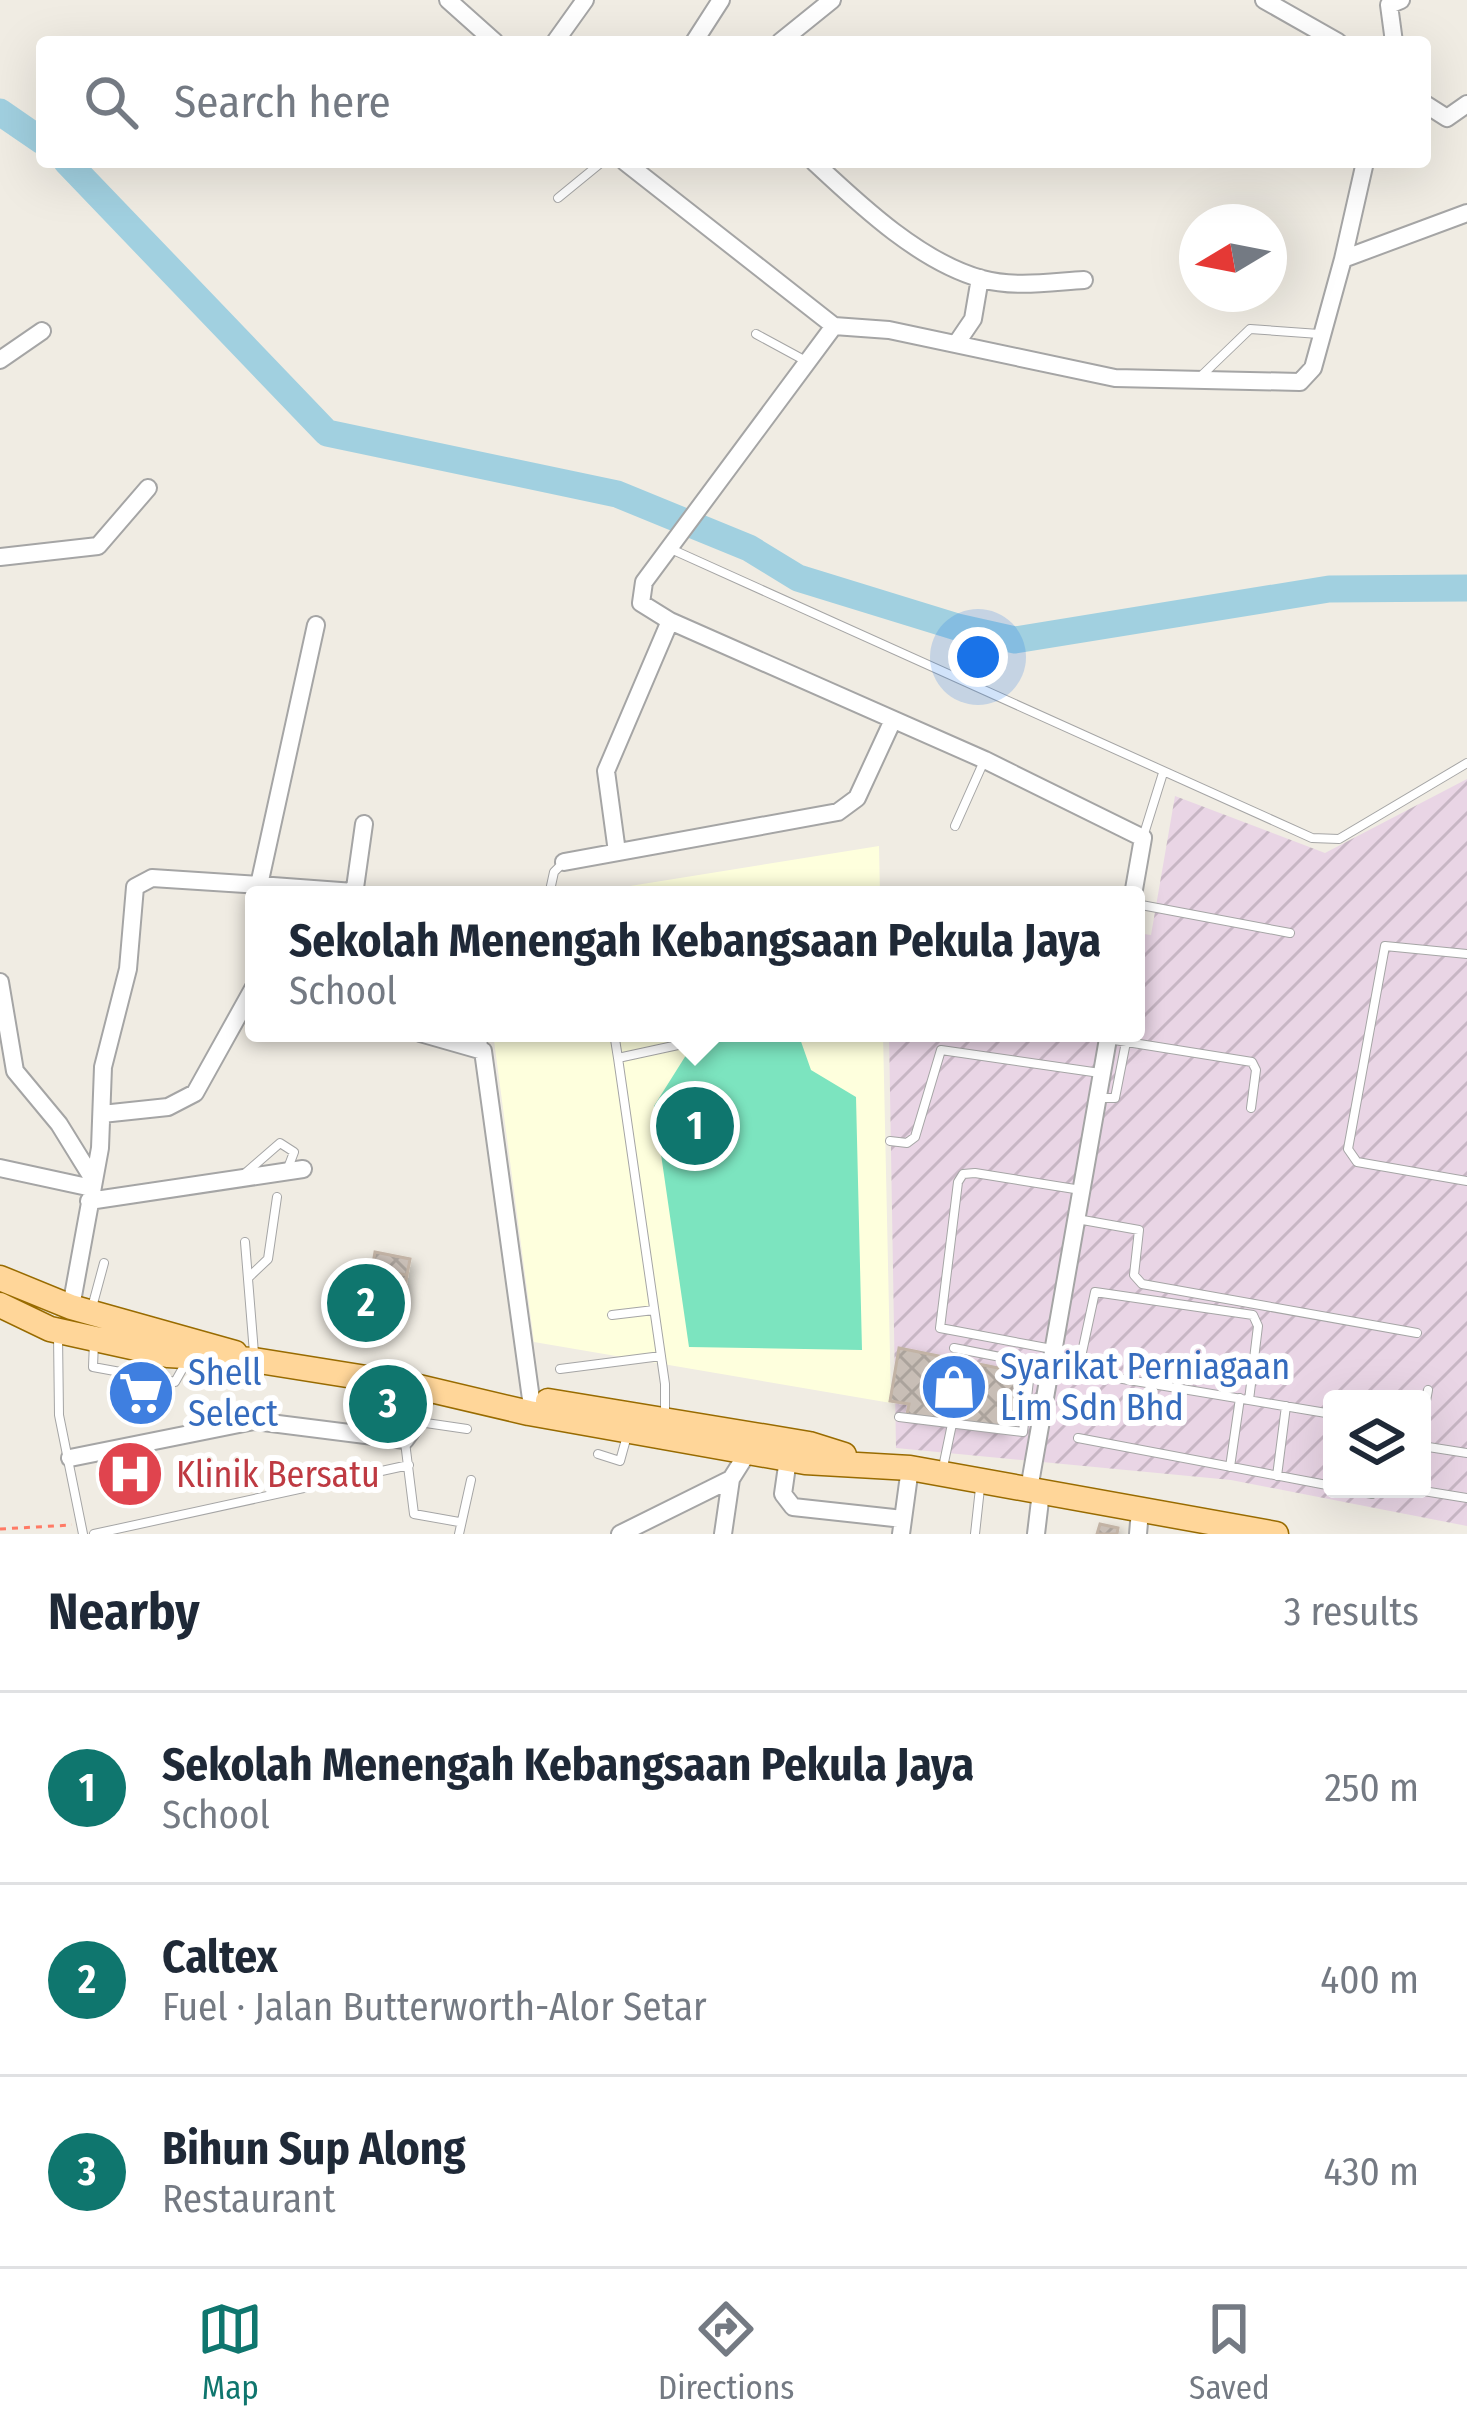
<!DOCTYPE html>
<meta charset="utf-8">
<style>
body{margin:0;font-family:"Fira Sans Condensed",sans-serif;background:#f2f2f3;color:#1f2937}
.controls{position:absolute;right:36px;bottom:36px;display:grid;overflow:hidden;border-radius:12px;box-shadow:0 12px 48px #0002}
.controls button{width:108px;height:108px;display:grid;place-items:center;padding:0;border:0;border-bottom:3px solid #e0e1e3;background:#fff;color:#1f2937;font:60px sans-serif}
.compass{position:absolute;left:1179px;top:204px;width:108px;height:108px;border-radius:50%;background:#fff;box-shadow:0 12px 48px #0002;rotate:260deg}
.you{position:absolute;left:978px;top:657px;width:42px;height:42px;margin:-30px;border:9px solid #fff;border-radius:50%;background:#1a73e8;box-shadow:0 0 0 18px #1a73e833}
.badge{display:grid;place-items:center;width:78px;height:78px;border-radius:50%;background:#0f766e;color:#fff;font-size:39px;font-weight:700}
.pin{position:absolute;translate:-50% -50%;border:6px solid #fff;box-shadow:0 3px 12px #0006}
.popup{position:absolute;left:245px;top:886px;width:900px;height:156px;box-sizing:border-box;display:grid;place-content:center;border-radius:12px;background:#fff;filter:drop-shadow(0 3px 9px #0005);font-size:39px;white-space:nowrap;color:#747a83}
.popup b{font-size:45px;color:#1f2937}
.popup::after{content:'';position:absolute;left:50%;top:100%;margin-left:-24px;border:24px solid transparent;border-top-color:#fff}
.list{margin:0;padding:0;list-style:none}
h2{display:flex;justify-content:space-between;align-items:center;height:156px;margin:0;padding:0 48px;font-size:51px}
h2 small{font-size:39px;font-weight:400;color:#747a83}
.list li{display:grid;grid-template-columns:78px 1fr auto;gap:36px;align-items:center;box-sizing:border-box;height:192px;padding:0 48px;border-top:3px solid #e0e1e3}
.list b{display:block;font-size:45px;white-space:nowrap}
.list p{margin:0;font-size:39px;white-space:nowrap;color:#747a83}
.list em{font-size:39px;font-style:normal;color:#747a83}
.icon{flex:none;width:66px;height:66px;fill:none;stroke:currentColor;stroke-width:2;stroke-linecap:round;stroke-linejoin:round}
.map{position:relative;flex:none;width:1467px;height:1534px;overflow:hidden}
.search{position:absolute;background:#fff;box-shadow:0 12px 48px #0002;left:36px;right:36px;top:36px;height:132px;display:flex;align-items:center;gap:30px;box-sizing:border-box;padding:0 42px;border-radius:12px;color:#747a83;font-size:45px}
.sheet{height:732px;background:#fff}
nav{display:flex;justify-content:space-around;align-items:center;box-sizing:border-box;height:168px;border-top:3px solid #e0e1e3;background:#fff;font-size:33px;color:#747a83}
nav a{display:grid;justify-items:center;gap:6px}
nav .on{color:#0f766e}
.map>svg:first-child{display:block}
</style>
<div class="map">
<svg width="1467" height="1534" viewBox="0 0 1467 1534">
<defs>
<pattern id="industrial-furrows" width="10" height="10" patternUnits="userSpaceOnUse" patternTransform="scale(3)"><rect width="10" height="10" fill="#e9d5e5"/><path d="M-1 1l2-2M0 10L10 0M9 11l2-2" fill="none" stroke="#c7b6c4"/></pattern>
<pattern id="building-cross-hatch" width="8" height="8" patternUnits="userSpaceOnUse" patternTransform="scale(3)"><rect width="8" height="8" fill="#c8beb6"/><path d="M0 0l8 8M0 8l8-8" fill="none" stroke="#aba39c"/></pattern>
<filter id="shadow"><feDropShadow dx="5.5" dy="5.5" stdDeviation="6" flood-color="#0004"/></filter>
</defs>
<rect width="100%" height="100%" fill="#f0ece3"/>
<path fill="url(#industrial-furrows)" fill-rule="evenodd" d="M1467,779V1526L1231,1480L896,1448L889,1033H1136V933L1151,935L1175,796L1325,853ZM1332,1399H1422V1489H1332Z"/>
<path fill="#feffdd" d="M879,846L880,895H574Z
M493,1033H883L891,1403L534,1342Z"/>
<path fill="#7ce4bf" d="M700,1033H798L811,1070L856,1097L862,1350L689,1347L654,1106Z"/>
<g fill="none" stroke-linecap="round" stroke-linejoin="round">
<path stroke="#a1d0e0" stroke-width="27" d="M0,112L42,141
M67,162L327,433L617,494L749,548L798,578L957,627L1015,640L1329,589L1467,588"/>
</g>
<path fill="url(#building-cross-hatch)" stroke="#c2b3a5" stroke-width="3" filter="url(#shadow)" d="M375,1252L410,1259L407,1275L372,1269Z
M372,1269L407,1275L402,1306L342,1296L345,1278L370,1282Z
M899,1348L1018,1372L1011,1414L999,1412L1001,1430L907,1414L909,1404L890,1401Z
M134,1362L161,1368L159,1384L132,1379Z
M128,1378L159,1384L154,1407L124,1401Z
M1100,1524L1118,1528L1117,1534H1097Z"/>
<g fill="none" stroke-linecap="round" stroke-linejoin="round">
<defs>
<path id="lane" d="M558,198L602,162
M756,334L804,360
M1198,379L1250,329L1319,334
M671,549L1312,838L1339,839L1467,763
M955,826L984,761
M1143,837L1163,773
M549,895L554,872L564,862
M1136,904L1290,933
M1467,954L1385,946L1348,1149L1357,1162L1467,1181
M482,1033L483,1050
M614,1033L618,1058
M1108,1039L1252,1062L1256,1070L1251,1108
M1099,1098H1115L1126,1042
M890,1141L907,1143L915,1137L941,1050L1100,1073
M242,1176L280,1143L294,1152L288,1168
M1077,1219L1139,1230L1134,1275L1142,1284L1417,1333
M245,1242L254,1353
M249,1277L268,1259L277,1197
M91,1311L104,1263
M612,1315L654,1310
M58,1335L59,1415L83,1534
M94,1342L93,1367L175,1382L188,1359
M1052,1349L940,1328L958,1182L963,1174L975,1173L1081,1190
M1051,1367L1332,1414
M560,1369L661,1356
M1078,1371L1095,1292L1253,1315L1258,1326L1249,1400
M899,1417L1023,1432L1031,1363L954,1348
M665,1418V1384L618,1058L678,1045L680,1033
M419,1422L467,1429
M1422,1423L1428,1390
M1078,1438L1332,1486
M405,1442L414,1514L459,1522
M1422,1446L1467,1453
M598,1454L620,1461L628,1432
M1230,1467L1240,1398
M942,1472L952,1424
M1277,1476L1286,1406
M1347,1489L1372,1494
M1411,1489L1467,1498
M94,1534L409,1465
M459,1534L471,1480
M975,1534L980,1488"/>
<path id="street" d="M448,0L495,42
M1264,0L1338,42
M555,42L585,0
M694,42L721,0
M780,42L832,0
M1394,42L1389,5L1401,0
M1425,104L1447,118L1467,104
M625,162L834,326
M814,162C860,205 920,262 982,279C1015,288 1051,282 1084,280
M1343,259L1365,162
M956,344L973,319L980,278
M0,360L42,331
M0,557L98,546L148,488
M617,852L606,771L670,621
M564,862L838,812L857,798L893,720
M259,885L354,892
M354,895L364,824
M1133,895L1143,838L985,760L670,621L641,603L644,582L834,326L889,330L1115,378L1300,382L1313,368L1343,259L1467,213
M0,982L15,1071L59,1124L93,1179
M420,1033L483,1051L531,1399
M102,1114L168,1107L195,1093L254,987
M0,1168L92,1188
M89,1201L303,1169
M71,1307L100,1148L103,1067L128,969L135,887L152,878L259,885L316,625
M70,1458L254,1421L405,1440L418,1422L428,1388
M788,1459L783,1494L793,1507L903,1519
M1029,1489L1109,1033
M620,1534L731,1479
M723,1534L731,1479L748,1452
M901,1534L910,1468
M1036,1534L1041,1492
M1138,1534L1140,1511"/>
<path id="primary" d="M0,1278L71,1307L235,1353
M0,1305L50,1329L168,1355L254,1360L410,1385L529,1413L805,1462L910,1468L1276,1534
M548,1401L809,1444L844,1455"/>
</defs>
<use href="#lane" stroke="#a5a5a5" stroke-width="10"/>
<use href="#street" stroke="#a5a5a5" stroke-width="20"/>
<use href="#primary" stroke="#986b00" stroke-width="27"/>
<path stroke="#ff7a65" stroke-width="3" stroke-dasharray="6 6" stroke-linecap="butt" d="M0,1529L72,1525"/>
<use href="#lane" stroke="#fff" stroke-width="8"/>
<use href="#street" stroke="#fff" stroke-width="16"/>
<use href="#primary" stroke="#ffd699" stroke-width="24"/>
</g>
<defs>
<symbol id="shop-disc" viewBox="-11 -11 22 22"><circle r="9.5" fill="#3f7fe0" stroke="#fff"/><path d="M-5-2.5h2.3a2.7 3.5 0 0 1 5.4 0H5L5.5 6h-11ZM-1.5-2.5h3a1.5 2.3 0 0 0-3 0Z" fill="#fff"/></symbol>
<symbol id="supermarket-disc" viewBox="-11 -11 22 22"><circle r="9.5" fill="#3f7fe0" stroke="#fff"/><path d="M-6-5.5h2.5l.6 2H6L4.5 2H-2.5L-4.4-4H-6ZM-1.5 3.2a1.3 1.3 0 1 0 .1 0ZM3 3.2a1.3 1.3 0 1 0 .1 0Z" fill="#fff"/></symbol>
<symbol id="hospital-disc" viewBox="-11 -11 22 22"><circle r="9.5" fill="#e0444e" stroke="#fff"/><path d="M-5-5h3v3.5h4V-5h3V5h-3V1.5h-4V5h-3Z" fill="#fff"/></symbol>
</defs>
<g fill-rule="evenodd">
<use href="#shop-disc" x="916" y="1349" width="76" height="76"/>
<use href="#supermarket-disc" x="103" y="1355" width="76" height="76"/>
<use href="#hospital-disc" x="92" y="1436" width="76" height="76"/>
</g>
<g text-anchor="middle" stroke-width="12" stroke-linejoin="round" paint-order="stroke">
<g font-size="36" fill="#366cbe" stroke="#fff" text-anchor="start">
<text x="1000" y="1379">Syarikat Perniagaan<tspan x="1000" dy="41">Lim Sdn Bhd</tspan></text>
<text x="188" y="1385">Shell<tspan x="188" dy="41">Select</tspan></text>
</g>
<g font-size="36" fill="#be3a42" stroke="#fff" text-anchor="start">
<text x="176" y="1487">Klinik Bersatu</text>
</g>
</g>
</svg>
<div class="controls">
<button><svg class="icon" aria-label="layers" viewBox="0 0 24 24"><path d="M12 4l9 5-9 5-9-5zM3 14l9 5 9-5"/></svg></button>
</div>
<svg class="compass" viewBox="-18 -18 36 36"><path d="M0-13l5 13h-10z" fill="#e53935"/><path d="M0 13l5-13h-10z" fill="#747a83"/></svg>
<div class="you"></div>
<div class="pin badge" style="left:695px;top:1126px">1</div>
<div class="popup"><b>Sekolah Menengah Kebangsaan Pekula Jaya</b>School</div>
<div class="pin badge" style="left:366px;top:1303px">2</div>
<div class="pin badge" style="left:388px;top:1404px">3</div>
<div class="search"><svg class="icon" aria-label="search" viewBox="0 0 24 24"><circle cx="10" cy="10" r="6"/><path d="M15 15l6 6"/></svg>Search here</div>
</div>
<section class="sheet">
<h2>Nearby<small>3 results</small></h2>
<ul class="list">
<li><span class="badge">1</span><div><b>Sekolah Menengah Kebangsaan Pekula Jaya</b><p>School</p></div><em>250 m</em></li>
<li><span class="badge">2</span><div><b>Caltex</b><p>Fuel · Jalan Butterworth-Alor Setar</p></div><em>400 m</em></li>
<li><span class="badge">3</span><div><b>Bihun Sup Along</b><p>Restaurant</p></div><em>430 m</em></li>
</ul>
</section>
<nav>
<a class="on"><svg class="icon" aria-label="map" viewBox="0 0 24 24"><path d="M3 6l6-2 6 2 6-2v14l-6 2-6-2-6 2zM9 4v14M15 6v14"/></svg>Map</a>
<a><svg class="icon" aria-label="directions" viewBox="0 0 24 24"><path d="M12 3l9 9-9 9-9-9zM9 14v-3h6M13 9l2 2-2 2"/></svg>Directions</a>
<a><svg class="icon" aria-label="saved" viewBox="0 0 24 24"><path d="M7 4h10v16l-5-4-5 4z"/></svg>Saved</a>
</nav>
